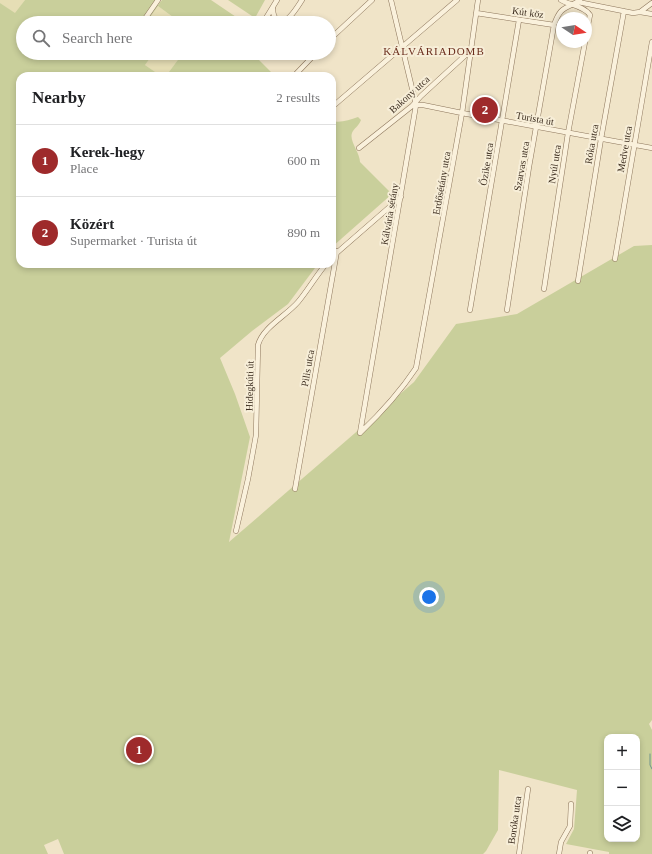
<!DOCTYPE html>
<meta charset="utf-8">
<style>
body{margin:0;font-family:"Times New Roman",serif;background:#f6f6f6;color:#202124}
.controls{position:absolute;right:12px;bottom:12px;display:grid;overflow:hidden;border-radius:8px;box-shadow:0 2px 6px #0003}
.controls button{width:36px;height:36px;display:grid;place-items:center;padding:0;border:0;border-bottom:1px solid #e0e0e0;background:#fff;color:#202124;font:20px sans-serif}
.compass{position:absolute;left:556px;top:12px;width:36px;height:36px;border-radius:50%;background:#fff;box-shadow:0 2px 6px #0003;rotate:102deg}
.you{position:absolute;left:429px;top:597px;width:14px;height:14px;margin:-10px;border:3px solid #fff;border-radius:50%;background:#1a73e8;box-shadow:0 0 0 6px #1a73e833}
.badge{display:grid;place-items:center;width:26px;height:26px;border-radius:50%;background:#9e2a2b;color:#fff;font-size:13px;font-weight:700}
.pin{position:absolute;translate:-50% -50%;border:2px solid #fff;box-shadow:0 1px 4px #0006}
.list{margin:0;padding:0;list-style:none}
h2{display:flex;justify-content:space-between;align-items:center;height:52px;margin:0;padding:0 16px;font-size:17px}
h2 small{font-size:13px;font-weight:400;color:#757577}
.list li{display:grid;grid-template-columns:26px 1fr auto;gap:12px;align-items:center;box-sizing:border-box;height:72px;padding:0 16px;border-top:1px solid #e0e0e0}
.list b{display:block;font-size:15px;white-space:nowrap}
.list p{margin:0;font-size:13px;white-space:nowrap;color:#757577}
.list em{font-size:13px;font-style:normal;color:#757577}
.icon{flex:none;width:22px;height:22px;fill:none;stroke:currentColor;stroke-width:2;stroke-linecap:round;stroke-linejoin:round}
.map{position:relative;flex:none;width:652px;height:854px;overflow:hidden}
.search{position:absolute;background:#fff;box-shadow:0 2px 6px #0003;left:16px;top:16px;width:320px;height:44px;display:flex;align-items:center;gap:10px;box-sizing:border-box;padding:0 14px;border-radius:22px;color:#757577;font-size:15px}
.panel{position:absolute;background:#fff;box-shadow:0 2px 6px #0003;left:16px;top:72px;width:320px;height:196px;border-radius:12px}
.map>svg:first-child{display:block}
</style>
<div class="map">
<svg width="652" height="854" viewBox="0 0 652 854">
<rect width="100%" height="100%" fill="#f0e4c8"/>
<path fill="#e6deb5" d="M0,0H25L15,14L0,3Z
M158,6L177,20L175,23H146Z
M151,53H183L166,76H161L145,65L153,54Z"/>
<path fill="#c9cf9b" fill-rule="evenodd" d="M25,0H156L155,3L158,5L162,0H211L245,23H175L177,20L158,6L146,23H23V53H151L153,54L145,65L161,76H20V264H318L288,304L252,331L220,358L235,394L250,437L229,542L414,382L456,324L517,314L634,246L652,245V720L649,724L652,730V854H609V852L566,844L574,829L577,790L499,770L498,830L486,851L483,854H64L58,839L44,845L48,854H0V3L15,13ZM607,737H637V839H607Z
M228,0H265L255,18Z
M183,53H252L275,76H166Z
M358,117L361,120C359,126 354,128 352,133C349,141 360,153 360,162L392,194L332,247V121C341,123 349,120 358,117Z"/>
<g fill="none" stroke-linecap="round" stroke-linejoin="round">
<path stroke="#6f938a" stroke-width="1" d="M650,754V765L652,769"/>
<defs>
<path id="minor" d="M561,0C569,5 584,6 590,15L586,35
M578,2L633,13L640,12L652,14
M273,9C273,13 274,18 278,20C286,27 298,6 302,0
M640,12L652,3
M476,13L554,25
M142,23L158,0
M263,23L277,0
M329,40L372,0
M294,76L316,53
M416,105H423L462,113L652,148
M332,107L457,0
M359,148L412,106L421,96L470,51
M332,257L401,197
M615,259L652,42
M578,281L601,139L624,11
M544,289L568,133L585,42
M470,310L519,20
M507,310L529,167L554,25C561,5 565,10 580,0
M360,433C381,413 400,392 416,368L462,113L478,0
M360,433L416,105L391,0
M295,489L337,251
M236,531L248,479L256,435L258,345C263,327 286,316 298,302C308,290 316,276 326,264
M519,854L528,789
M559,854L561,842L570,826L571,804
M590,854V853"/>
</defs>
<use href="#minor" stroke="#8d765c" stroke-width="5.5"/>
<use href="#minor" stroke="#faf1dc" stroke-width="4.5"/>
</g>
<g text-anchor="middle" stroke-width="4" stroke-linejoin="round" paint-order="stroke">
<g font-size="10" fill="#3d2e20" stroke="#f7eed8">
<text transform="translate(528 12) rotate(8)" y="4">Kút köz</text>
<text transform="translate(409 94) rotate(-42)" y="4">Bakony utca</text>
<text transform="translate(535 118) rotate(10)" y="4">Turista út</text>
<text transform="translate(591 144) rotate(-80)" y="4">Róka utca</text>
<text transform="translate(624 149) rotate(-80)" y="4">Medve utca</text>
<text transform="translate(486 164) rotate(-81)" y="4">Őzike utca</text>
<text transform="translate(554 164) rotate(-81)" y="4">Nyúl utca</text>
<text transform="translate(521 166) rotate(-80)" y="4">Szarvas utca</text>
<text transform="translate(441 183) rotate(-80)" y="4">Erdősétány utca</text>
<text transform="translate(389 214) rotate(-80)" y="4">Kálvária sétány</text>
<text transform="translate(307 368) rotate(-80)" y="4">Pilis utca</text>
<text transform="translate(249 386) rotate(-89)" y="4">Hidegkúti út</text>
<text transform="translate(514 820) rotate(-82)" y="4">Boróka utca</text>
</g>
<g font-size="11" letter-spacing="1" fill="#6b2e1e" stroke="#f7eed8">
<text x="434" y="55">KÁLVÁRIADOMB</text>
</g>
</g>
</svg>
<div class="controls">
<button>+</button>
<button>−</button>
<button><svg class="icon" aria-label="layers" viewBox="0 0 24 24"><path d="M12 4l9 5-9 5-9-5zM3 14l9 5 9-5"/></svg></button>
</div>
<svg class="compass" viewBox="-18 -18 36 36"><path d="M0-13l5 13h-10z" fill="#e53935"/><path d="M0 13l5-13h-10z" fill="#757577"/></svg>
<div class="you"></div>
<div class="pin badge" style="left:139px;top:750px">1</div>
<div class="pin badge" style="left:485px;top:110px">2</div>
<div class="search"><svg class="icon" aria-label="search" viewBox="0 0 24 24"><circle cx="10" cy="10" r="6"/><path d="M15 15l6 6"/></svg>Search here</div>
<section class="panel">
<h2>Nearby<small>2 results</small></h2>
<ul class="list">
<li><span class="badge">1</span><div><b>Kerek-hegy</b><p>Place</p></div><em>600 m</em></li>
<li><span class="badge">2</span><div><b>Közért</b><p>Supermarket · Turista út</p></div><em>890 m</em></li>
</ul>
</section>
</div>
